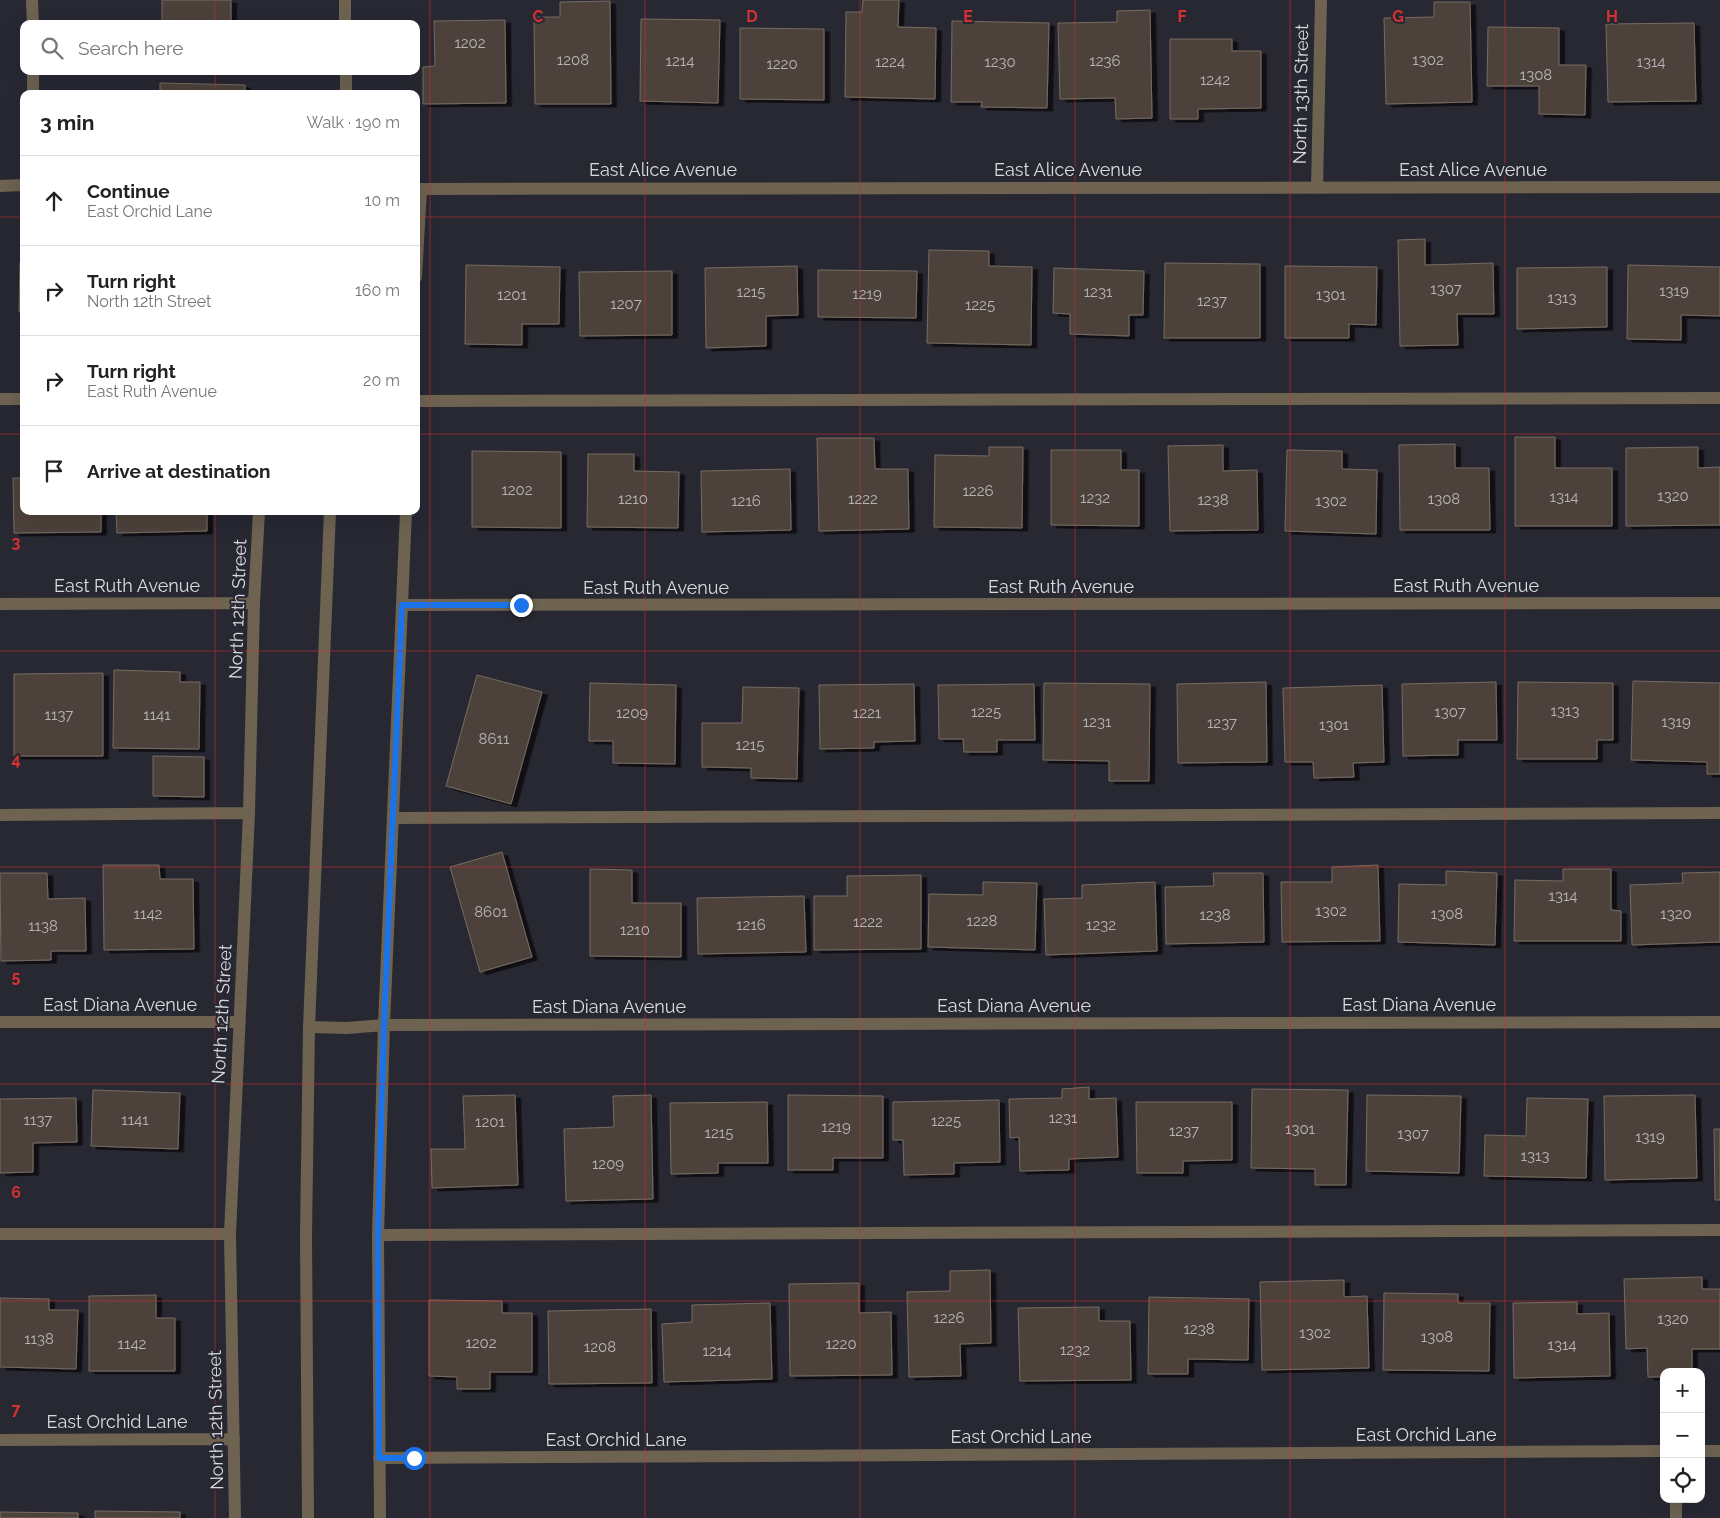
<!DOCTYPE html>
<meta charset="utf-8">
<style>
body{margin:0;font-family:Raleway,sans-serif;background:#f6f6f6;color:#222}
.controls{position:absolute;right:15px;bottom:15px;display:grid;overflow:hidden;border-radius:10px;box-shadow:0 5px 20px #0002}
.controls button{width:45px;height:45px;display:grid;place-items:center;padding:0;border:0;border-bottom:1px solid #e0e0e0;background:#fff;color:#222;font:25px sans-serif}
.stop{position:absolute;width:15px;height:15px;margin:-11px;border:4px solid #1a73e8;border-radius:50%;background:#fff}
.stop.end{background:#1a73e8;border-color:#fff;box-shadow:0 1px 5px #0008}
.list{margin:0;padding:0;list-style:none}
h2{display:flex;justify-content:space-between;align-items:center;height:65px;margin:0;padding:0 20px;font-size:21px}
h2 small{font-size:16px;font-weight:400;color:#767676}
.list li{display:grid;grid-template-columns:32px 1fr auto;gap:15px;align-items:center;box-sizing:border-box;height:90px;padding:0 20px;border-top:1px solid #e0e0e0}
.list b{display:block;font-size:19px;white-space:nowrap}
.list p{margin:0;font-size:16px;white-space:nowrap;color:#767676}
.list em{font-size:16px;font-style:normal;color:#767676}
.icon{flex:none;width:28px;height:28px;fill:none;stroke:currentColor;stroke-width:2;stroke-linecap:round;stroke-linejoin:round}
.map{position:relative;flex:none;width:1720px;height:1518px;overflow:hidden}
.search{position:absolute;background:#fff;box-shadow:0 5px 20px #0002;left:20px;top:20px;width:400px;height:55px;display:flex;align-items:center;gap:12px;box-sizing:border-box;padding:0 18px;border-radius:10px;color:#767676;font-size:19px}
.panel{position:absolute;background:#fff;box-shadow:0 5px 20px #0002;left:20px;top:90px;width:400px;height:425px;border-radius:10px}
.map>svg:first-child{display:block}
</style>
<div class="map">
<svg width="1720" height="1518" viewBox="0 0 1720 1518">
<defs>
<filter id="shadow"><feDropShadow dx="5.5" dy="3" stdDeviation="0" flood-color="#0009"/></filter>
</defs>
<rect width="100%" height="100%" fill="#282833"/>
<path fill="#4e433b" stroke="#766b62" filter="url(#shadow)" d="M162,0H231V24H162Z
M863,0H899L898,27L936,28L935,99L845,97L846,12H862Z
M610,1L611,104H535L534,17H560V2Z
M1434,2H1470L1472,102L1386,104L1384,18L1434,17Z
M1150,10L1152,118L1116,119L1115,98L1060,99L1058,23L1117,22V11Z
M641,19L720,20L718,103L640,101Z
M505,20L506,103L423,104V67L435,66L434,21Z
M952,21L1049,23L1047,108L981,107L982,102H951Z
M1694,23L1696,101L1608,102L1606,24Z
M1488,27L1559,28V65H1586L1585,115L1539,114V86H1487Z
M740,28L824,29V100L740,99Z
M1170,39H1232V51H1261V108L1198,109V119H1170Z
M160,83L245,85V94H160Z
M1425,239V265L1493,263L1494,314H1457L1458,345L1400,346L1398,240Z
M929,250L989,251V266L1032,267L1031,345L927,343Z
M20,262H24V312H19Z
M1165,263L1260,264V338H1164Z
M466,265L560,267L559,324H522V345L465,344Z
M1628,265L1720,267V316L1681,315V340L1627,339Z
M797,266L798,315L766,316V346L706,348L705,268Z
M1285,266L1377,267L1376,325L1349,324V338H1285Z
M1607,267V327L1517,329V268Z
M1054,268L1144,271L1143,315H1129V336L1070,334V314L1053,313Z
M818,270L917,271L916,318L818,317Z
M672,271V335L580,336L579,272Z
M1515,437H1555V468H1612V526H1515Z
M817,438H874L875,469H908L909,529L819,531Z
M1455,444V468H1489L1490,530H1400L1399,445Z
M1223,445V471L1257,470L1258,530L1170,531L1168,446Z
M989,447H1023L1022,528L934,527L935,455L989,456Z
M1698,447V468L1720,467V525L1626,526V448Z
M1051,450H1121V470H1139V526L1051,525Z
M1287,450L1342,451V469L1377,470L1376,534L1285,531Z
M472,451L561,452V528L472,527Z
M588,454H634V471L679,472L678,528L587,527Z
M790,469L791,530L702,532L701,471Z
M13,478H24V511H101V532L14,533Z
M116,511H207V531L117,533Z
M114,670L180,672V682H200L199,749L113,748Z
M103,673V756H14V674Z
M477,675L542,692L511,804L446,786Z
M1633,681L1720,683V774H1707V762L1631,760Z
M1266,682L1267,762L1178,763L1177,684Z
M1496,682L1497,740H1458V755L1403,756L1402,684Z
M1518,682L1613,683V740H1597V759H1517Z
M590,683L676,685L675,764L613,763V741H589Z
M1044,683L1150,684L1149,781H1109V761L1043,760Z
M914,684L915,741L874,742V748L820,749L819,685Z
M1034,684L1035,740H997V752H964L963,739H939L938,685Z
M1382,685L1384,762L1353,763L1354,777L1314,778L1313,762H1285L1283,688Z
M743,687L799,688L797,779L751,778V768L702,767V723H742Z
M153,756L204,757V797L153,796Z
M502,852L532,957L480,972L450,867Z
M103,865H159L160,879H193L194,949L104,950Z
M1378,865L1380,941L1282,942L1281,882H1332V867Z
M590,869L632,870V903H681V957L590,956Z
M1563,869H1611V910L1621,911V941H1514L1515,880L1563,881Z
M1446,871L1497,873L1495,945L1398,942L1399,884L1446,885Z
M1720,872V942L1632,945L1630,885L1683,883L1682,873Z
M0,873H47L48,899L85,898L86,951H51V960L1,961Z
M1213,873H1263L1264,942L1166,944L1165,887L1214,886Z
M921,875V949L814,950V896H847V876Z
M983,882L1037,883L1035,950L928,947L929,894L983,895Z
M1155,882L1157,951L1046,955L1044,899L1082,898V885Z
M804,896L806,952L698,954L697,898Z
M1089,1087V1099L1116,1098L1118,1157L1069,1159V1170L1020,1171L1019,1137L1010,1138L1009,1099L1062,1098V1089Z
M1252,1089L1348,1090L1346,1185H1315V1169L1251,1168Z
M93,1090L180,1093L178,1149L91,1146Z
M515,1095L518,1185L432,1188L431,1149H465L463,1096Z
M651,1095L653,1199L566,1201L564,1129L614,1127L613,1096Z
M788,1095L883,1096V1158H833V1170H788Z
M1367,1095L1461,1096L1459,1173L1366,1171Z
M1695,1095L1697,1178L1605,1180L1604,1096Z
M76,1098L77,1142L33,1143V1172L0,1173V1099Z
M1527,1098L1588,1099L1586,1178L1484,1176L1485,1135L1526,1136Z
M999,1100L1000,1162L954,1163V1174L904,1175L903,1140H893V1102Z
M767,1102L768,1163H718V1173L671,1174L670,1103Z
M1136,1102H1232V1160L1183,1161V1173H1137Z
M1714,1129H1720V1200H1715Z
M990,1270L991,1343L960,1344L961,1376L909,1377L907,1292L950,1291V1271Z
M1702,1277V1289H1720V1349H1692V1372H1664V1377H1648L1647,1348L1626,1349L1624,1279Z
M1344,1280V1297L1367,1296L1369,1368L1262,1370L1260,1282Z
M859,1283V1313L891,1312L892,1375L790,1376L789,1284Z
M1384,1293L1458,1294V1303H1490L1489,1371L1383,1370Z
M156,1295V1318H175V1371H89V1296Z
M1149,1297L1249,1299L1248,1360L1188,1359V1374H1148Z
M0,1298L49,1299V1310H78L76,1369L0,1367Z
M429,1300L502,1301V1313H532V1372H490V1389H457V1377L429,1376Z
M1577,1302V1314L1609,1313L1610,1376L1514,1378L1513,1303Z
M770,1303L772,1379L664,1382L662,1324L692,1322V1305Z
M1099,1307V1321H1130L1131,1380L1020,1381L1018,1308Z
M651,1309L652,1383L549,1384L548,1311Z
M95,1511L180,1512V1518H95Z
M0,1512L78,1513V1518H0Z"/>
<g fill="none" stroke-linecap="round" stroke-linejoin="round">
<path stroke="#6e6351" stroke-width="12" d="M32,0L33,24
M345,0V24
M33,71V94
M346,71V94
M0,186L24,185
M1317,188L1321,0
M416,189L1720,187
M416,277L421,189
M0,399H24
M416,401L1720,398
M0,604L254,603
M402,605L1720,603
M0,815L249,813
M393,818L1720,813
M0,1022H239
M309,1027L347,1028L384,1025L1720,1022
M0,1234H230
M378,1235L1720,1230
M0,1440L234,1439
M1701,1451H1720
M379,1458L1664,1451
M1676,1499V1518
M235,1518L230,1234L249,813L254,603L259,511
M308,1518L306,1235L309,1027L330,511
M380,1518L378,1235L384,1025L406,511"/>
</g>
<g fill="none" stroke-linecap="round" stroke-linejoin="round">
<path stroke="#1a73e8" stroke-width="6" d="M414,1458H379L378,1235L384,1025L402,605H521"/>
</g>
<path fill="none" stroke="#d63131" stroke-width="1" stroke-opacity="0.55" d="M215,0V24M430,0V1518M645,0V1518M860,0V1518M1075,0V1518M1290,0V1518M1505,0V1518M215,71V94M0,217H24M416,217H1720M0,434H24M416,434H1720M215,511V1518M0,651H1720M0,867H1720M0,1084H1720M0,1301H1720"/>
<g text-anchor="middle" stroke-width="4" stroke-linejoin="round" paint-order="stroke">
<g font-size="15" fill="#b7b4b8">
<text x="470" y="48">1202</text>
<text x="573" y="65">1208</text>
<text x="1428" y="65">1302</text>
<text x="680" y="66">1214</text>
<text x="1105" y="66">1236</text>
<text x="890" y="67">1224</text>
<text x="1000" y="67">1230</text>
<text x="1651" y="67">1314</text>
<text x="782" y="69">1220</text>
<text x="1536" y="80">1308</text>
<text x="1215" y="85">1242</text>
<text x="1446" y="294">1307</text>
<text x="1674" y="296">1319</text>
<text x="751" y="297">1215</text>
<text x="1098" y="297">1231</text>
<text x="867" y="299">1219</text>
<text x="512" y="300">1201</text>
<text x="1331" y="300">1301</text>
<text x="1562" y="303">1313</text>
<text x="1212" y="306">1237</text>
<text x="626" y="309">1207</text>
<text x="980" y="310">1225</text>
<text x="517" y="495">1202</text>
<text x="978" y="496">1226</text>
<text x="1673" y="501">1320</text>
<text x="1564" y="502">1314</text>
<text x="1095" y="503">1232</text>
<text x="633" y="504">1210</text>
<text x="863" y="504">1222</text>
<text x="1444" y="504">1308</text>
<text x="1213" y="505">1238</text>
<text x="746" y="506">1216</text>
<text x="1331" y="506">1302</text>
<text x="1565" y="716">1313</text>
<text x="986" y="717">1225</text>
<text x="1450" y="717">1307</text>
<text x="632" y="718">1209</text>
<text x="867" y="718">1221</text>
<text x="59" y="720">1137</text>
<text x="157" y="720">1141</text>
<text x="1097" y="727">1231</text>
<text x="1676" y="727">1319</text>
<text x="1222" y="728">1237</text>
<text x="1334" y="730">1301</text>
<text x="494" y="744">8611</text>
<text x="750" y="750">1215</text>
<text x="1563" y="901">1314</text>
<text x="1331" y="916">1302</text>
<text x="491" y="917">8601</text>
<text x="148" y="919">1142</text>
<text x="1447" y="919">1308</text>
<text x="1676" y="919">1320</text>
<text x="1215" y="920">1238</text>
<text x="982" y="926">1228</text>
<text x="868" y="927">1222</text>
<text x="751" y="930">1216</text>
<text x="1101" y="930">1232</text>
<text x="43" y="931">1138</text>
<text x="635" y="935">1210</text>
<text x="1063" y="1123">1231</text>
<text x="38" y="1125">1137</text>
<text x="135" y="1125">1141</text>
<text x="946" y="1126">1225</text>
<text x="490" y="1127">1201</text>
<text x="836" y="1132">1219</text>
<text x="1300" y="1134">1301</text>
<text x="1184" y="1136">1237</text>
<text x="719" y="1138">1215</text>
<text x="1413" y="1139">1307</text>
<text x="1650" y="1142">1319</text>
<text x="1535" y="1161">1313</text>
<text x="608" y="1169">1209</text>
<text x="949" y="1323">1226</text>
<text x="1673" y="1324">1320</text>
<text x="1199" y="1334">1238</text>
<text x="1315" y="1338">1302</text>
<text x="1437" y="1342">1308</text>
<text x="39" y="1344">1138</text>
<text x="481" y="1348">1202</text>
<text x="132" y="1349">1142</text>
<text x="841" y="1349">1220</text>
<text x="1562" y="1350">1314</text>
<text x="600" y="1352">1208</text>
<text x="1075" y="1355">1232</text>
<text x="717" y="1356">1214</text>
</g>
<g font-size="18" fill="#dadae2" stroke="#282833">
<text transform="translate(1301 94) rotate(-89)" y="6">North 13th Street</text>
<text x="663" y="176">East Alice Avenue</text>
<text x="1068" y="176">East Alice Avenue</text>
<text x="1473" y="176">East Alice Avenue</text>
<text x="127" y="592">East Ruth Avenue</text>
<text x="1466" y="592">East Ruth Avenue</text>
<text x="1061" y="593">East Ruth Avenue</text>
<text x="656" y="594">East Ruth Avenue</text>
<text transform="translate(238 609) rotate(-88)" y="6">North 12th Street</text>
<text x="120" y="1011">East Diana Avenue</text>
<text x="1419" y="1011">East Diana Avenue</text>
<text x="1014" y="1012">East Diana Avenue</text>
<text x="609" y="1013">East Diana Avenue</text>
<text transform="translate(222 1014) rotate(-87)" y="6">North 12th Street</text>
<text transform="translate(216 1420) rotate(-91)" y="6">North 12th Street</text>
<text x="117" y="1428">East Orchid Lane</text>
<text x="1426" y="1441">East Orchid Lane</text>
<text x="1021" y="1443">East Orchid Lane</text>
<text x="616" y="1446">East Orchid Lane</text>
</g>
</g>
<g font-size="16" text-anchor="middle" font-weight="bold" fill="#d63131" stroke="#282833" stroke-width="4" stroke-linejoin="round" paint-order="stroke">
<text x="538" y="22">C</text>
<text x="752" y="22">D</text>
<text x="968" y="22">E</text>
<text x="1182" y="22">F</text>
<text x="1398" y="22">G</text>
<text x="1612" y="22">H</text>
<text x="16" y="548">3</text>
<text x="16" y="765">4</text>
<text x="16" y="982">5</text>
<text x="16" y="1198">6</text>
<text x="16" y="1415">7</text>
</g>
</svg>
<div class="controls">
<button>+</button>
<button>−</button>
<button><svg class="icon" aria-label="locate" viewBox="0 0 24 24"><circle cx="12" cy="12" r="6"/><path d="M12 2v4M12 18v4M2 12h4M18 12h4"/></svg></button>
</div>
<div class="stop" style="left:414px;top:1458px"></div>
<div class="stop end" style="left:521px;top:605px"></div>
<div class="search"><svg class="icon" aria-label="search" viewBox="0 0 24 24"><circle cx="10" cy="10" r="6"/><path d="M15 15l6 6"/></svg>Search here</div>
<section class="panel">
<h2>3 min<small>Walk · 190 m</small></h2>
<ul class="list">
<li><svg class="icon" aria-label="ahead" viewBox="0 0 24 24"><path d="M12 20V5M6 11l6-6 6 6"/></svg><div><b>Continue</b><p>East Orchid Lane</p></div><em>10 m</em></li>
<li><svg class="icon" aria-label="right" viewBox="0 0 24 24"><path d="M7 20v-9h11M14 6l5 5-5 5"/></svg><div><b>Turn right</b><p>North 12th Street</p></div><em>160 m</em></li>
<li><svg class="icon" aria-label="right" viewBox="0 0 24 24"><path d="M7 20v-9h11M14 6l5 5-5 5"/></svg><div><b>Turn right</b><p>East Ruth Avenue</p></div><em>20 m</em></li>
<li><svg class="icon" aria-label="arrive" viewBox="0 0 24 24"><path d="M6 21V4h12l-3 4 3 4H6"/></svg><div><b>Arrive at destination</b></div></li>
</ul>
</section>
</div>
